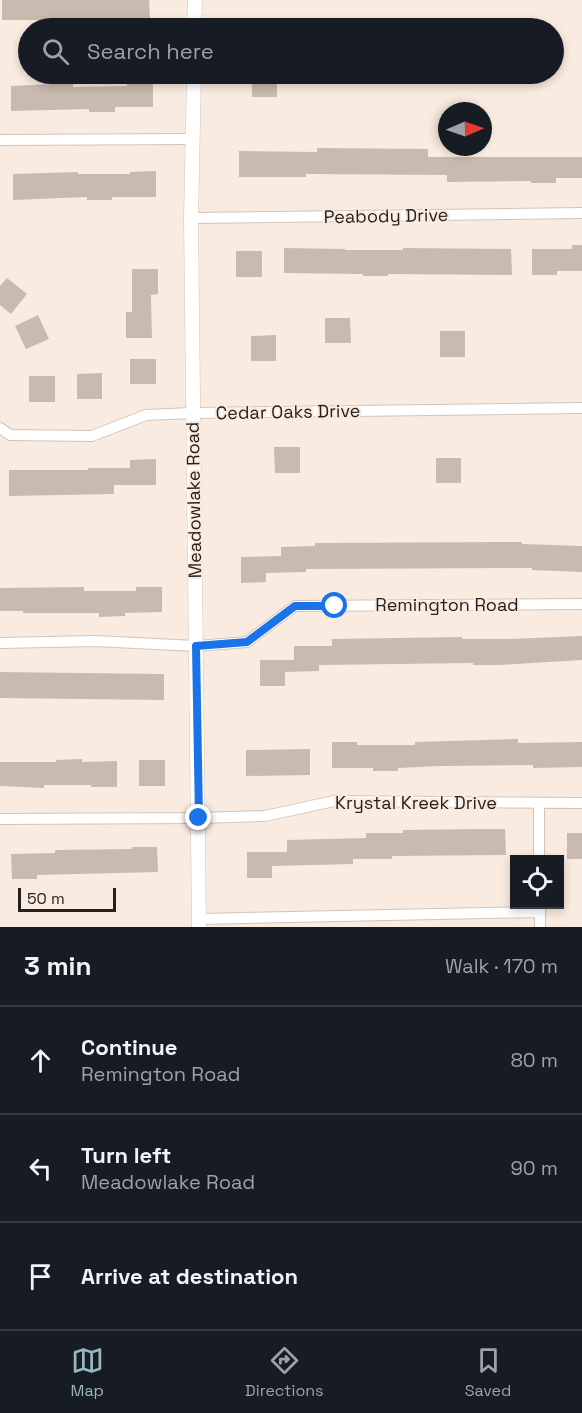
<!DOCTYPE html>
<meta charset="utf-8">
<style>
body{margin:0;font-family:"Space Grotesk",sans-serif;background:#242831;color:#f1f3f6}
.controls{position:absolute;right:18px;bottom:18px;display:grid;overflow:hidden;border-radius:0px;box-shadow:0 3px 9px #0003}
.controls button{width:54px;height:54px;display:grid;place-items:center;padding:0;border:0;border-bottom:2px solid #363941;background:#171b24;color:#f1f3f6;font:30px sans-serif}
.compass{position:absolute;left:438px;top:102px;width:54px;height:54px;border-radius:50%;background:#171b24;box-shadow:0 3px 9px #0003;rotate:88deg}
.scale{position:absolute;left:18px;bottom:15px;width:98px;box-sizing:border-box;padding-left:6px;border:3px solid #26201c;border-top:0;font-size:16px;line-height:21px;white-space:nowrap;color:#26201c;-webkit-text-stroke:4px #faebe0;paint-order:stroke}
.stop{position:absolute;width:18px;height:18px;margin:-14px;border:4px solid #1a73e8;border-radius:50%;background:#fff}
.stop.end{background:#1a73e8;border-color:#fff;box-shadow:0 2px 6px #0008}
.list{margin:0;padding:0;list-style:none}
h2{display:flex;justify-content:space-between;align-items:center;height:78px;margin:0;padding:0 24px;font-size:26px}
h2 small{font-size:20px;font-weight:400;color:#9ea1a6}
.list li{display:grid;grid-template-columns:39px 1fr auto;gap:18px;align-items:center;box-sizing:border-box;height:108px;padding:0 24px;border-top:2px solid #363941}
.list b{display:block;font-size:22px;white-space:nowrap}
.list p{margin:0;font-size:20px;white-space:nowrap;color:#9ea1a6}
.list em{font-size:20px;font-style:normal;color:#9ea1a6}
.icon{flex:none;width:33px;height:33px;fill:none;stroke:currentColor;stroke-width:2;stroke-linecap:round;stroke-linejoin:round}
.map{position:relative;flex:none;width:582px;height:927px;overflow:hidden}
.search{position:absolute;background:#171b24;box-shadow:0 3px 9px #0003;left:18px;right:18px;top:18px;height:66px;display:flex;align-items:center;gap:15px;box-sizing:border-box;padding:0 21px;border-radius:33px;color:#9ea1a6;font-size:22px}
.sheet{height:402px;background:#171b24}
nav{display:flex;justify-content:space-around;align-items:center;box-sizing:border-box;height:84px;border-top:2px solid #363941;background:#171b24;font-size:16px;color:#9ea1a6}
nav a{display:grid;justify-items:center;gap:3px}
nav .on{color:#95b7bd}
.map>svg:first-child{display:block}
</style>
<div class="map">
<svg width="582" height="927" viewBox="0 0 582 927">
<rect width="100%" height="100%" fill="#faebe0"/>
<path fill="#c8baaf" d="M2,0H149L150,18H109V21L69,23H43V20H2Z
M252,74H277V97H252Z
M127,81H153V107H115V112H89V109L11,111V86L73,83V87L127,86Z
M317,148L428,149V157H582V178H556V183H531V181L447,182V175L306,174V177H239V151L317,152Z
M156,171V197H112V200H87V197L13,200V174L78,172V174H130V172Z
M572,245H582V271H557V275H532V249H572Z
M284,248L345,249V250H403V248L511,249L512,275L388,274V276H363V274L284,273Z
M236,251H262V277H236Z
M132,269H158V294L151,295L152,338H126V312H132Z
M7,278L27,294L11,314L0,305V286Z
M38,315L49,339L26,349L15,326Z
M325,318H350L351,343H325Z
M440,331H465V357H440Z
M276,335V361H251V336Z
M130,359H156V384H130Z
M102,373V399H77V374Z
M29,376H55V402H29Z
M274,447H300V473H275Z
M436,458H461V483H436Z
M156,459V485H114V494L9,496V470H88V468H130V460Z
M522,542V544L582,546V572L532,570V568L306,569V572L266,573V582L241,583V557L281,556V547L315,546V543Z
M84,587V591H136V587H162V612L125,613V616L99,617V613H23V611H0V588Z
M582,636V660L499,665H473V663L319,665V671L285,672V686H260V660H294V646H332V639L462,637V639H511Z
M0,672L164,674V700L0,698Z
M518,739V743L582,742V767L533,768V765L440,766L398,768V771H373V768H332V742H357V745H415V742Z
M310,749V775L246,776V750Z
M82,759V762L117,761V787H91V785H44V788L0,786V762H56V760Z
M139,760H165V786H139Z
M480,829H505L506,855L392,856V859H353V864L272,866V878H247V852H287V840L366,838V833H403V830Z
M567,833H582V859H567Z
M132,847H157L158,872L37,875V879H12L11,854L55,853V850L132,849Z"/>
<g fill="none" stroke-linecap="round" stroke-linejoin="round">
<defs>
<path id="minor" d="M0,140L193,139
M191,218L582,213
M0,428L10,435L92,436L146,415L192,413L582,408
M0,643L95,641L196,646L247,642L295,606L582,604
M539,804V860
M0,819L199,818L265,816L334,801L582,803
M540,905V927
M199,919L540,912"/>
<path id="tertiary" d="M194,28L195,0
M194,74L191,218L199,927"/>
</defs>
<use href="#minor" stroke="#d2c4b9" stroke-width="12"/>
<use href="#tertiary" stroke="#d2c4b9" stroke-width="15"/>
<use href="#minor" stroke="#fff" stroke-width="10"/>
<use href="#tertiary" stroke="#fff" stroke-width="14"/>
</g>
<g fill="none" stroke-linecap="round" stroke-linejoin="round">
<path stroke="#1a73e8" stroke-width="8" d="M199,818L196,646L247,642L295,606H335"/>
</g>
<g text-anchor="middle" stroke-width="4.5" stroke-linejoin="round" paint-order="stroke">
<g font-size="18" fill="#26201c" stroke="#faebe0">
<text transform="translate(386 216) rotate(-1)" y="6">Peabody Drive</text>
<text transform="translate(288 412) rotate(-1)" y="6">Cedar Oaks Drive</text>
<text transform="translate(194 500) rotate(-91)" y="6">Meadowlake Road</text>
<text x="447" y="611">Remington Road</text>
<text x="416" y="809">Krystal Kreek Drive</text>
</g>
</g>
</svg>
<div class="controls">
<button><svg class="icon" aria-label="locate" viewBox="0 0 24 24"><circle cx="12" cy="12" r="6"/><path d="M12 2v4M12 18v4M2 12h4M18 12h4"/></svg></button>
</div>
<svg class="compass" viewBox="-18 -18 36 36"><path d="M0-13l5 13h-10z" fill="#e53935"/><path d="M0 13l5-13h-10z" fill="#9ea1a6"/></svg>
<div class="scale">50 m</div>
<div class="stop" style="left:335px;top:606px"></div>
<div class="stop end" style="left:199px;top:818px"></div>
<div class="search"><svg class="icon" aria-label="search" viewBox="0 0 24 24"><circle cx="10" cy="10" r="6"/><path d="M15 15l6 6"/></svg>Search here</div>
</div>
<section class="sheet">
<h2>3 min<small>Walk · 170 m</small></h2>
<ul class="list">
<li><svg class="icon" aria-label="ahead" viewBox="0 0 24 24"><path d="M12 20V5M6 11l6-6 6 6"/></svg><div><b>Continue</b><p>Remington Road</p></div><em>80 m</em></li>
<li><svg class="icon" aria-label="left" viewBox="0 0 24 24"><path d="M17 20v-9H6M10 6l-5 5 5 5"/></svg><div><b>Turn left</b><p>Meadowlake Road</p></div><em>90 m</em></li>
<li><svg class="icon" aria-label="arrive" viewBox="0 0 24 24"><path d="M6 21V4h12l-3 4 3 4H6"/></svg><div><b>Arrive at destination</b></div></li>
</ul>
</section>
<nav>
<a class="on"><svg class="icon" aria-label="map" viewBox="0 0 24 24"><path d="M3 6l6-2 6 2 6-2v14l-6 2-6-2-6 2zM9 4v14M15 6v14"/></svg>Map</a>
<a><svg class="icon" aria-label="directions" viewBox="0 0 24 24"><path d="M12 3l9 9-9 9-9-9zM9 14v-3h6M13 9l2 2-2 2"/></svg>Directions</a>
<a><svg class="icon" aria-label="saved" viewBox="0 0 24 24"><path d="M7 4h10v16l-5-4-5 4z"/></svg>Saved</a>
</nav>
